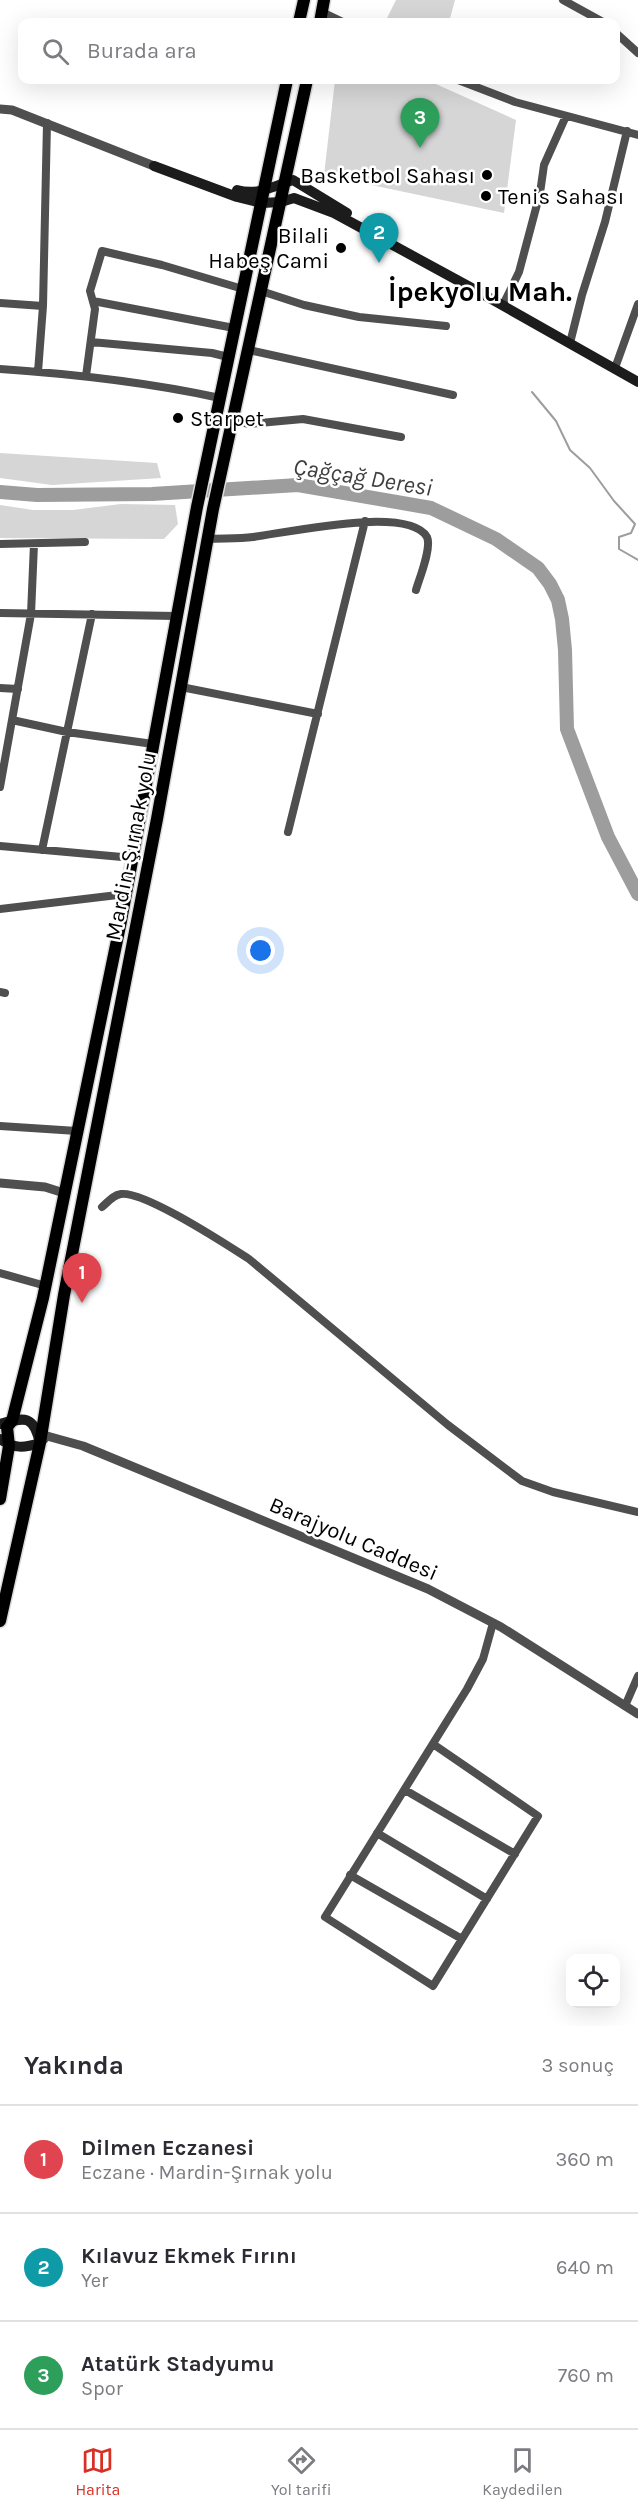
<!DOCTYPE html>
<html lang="tr">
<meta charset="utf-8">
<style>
body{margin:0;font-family:Karla,sans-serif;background:#f2f2f3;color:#2b2b33}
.controls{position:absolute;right:18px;bottom:18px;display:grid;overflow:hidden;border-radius:12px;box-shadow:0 6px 24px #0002}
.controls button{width:54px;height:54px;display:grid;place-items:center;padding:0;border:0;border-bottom:2px solid #e1e1e2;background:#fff;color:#2b2b33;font:30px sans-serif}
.you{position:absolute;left:261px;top:951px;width:21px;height:21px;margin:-15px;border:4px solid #fff;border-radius:50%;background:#1a73e8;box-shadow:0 0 0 9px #1a73e833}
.badge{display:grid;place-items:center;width:39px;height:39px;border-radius:50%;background:#d93025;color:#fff;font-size:20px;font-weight:700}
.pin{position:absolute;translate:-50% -50px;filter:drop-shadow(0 2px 3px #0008)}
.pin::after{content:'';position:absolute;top:32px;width:21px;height:18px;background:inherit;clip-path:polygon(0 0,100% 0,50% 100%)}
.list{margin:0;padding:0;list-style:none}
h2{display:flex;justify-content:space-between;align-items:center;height:78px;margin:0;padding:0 24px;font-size:26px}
h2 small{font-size:20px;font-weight:400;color:#7c7c81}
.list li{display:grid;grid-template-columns:39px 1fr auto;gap:18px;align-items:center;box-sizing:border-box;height:108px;padding:0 24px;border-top:2px solid #e1e1e2}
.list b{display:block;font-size:22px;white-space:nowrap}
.list p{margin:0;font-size:20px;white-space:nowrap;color:#7c7c81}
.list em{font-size:20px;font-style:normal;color:#7c7c81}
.icon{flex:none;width:33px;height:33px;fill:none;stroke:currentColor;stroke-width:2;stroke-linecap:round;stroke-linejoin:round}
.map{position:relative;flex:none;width:638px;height:2026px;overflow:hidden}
.search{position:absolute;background:#fff;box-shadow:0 6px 24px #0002;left:18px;right:18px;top:18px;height:66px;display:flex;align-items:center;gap:15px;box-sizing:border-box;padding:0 21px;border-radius:12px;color:#7c7c81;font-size:22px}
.sheet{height:402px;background:#fff}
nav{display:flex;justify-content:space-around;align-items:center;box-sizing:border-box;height:84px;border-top:2px solid #e1e1e2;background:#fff;font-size:16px;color:#7c7c81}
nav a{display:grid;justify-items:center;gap:3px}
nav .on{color:#d93025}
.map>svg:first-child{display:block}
</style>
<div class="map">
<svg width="638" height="2026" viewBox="0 0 638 2026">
<rect width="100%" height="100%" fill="#fff"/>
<path fill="#d6d6d6" d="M396,0H455L449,22H385Z
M335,80H427L516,120L504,213L324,175Z
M0,453L157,463L161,478L52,485L0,478Z
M121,504L175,505L178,524L164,539L0,538V505L33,510H73Z"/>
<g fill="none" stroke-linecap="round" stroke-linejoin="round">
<path stroke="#9d9d9d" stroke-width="2" d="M532,392L556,421L570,450L590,468L614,501L635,524L631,533L619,537V549L638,560"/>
<path stroke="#9d9d9d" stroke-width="14" d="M0,492L37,495L152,494L298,485L431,508L496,539L538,568L550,584L558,600L562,619L565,650L567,729L608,837L638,894"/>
<defs>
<path id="trunk" d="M299,22L304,0
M320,22L324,0
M0,1499L9,1446L7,1427L12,1421L43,1298L121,921L197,507L287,80
M0,1621L40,1443L64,1295L157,819L213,509L307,80"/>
</defs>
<use href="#trunk" stroke="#dbdbdb" stroke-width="15"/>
<path stroke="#4f4f4f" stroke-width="8" d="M563,0L603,22
M322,12L343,22
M616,33L638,53
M458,80L515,102L638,135
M261,291L304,305L359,317L446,326
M93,301L234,328
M0,303L43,306
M503,305L519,272L540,193L544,165L566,116
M91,342L212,353L228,357
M570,343L582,295L605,222L627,131
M249,350L453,395
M615,368L638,304
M0,369C74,374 147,382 220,398
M38,372L43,306L47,123
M86,376L95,309L90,291L102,251L162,265L243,289
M233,420L249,424L303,419L401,437
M207,539C222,538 238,539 253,537C286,533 408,505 427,537C432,548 419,579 416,590
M0,544L85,542
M0,613L176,616
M181,687L318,714
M0,688L18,689
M12,720L67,732L153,744
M0,787L31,614L34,544
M288,832L365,521
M0,846L133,858
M42,850L92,614
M0,909L126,894
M0,992L5,993
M0,1126L77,1131
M102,1207C108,1202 113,1195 121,1194C145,1191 227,1245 249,1259L448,1425L522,1481L553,1492L638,1512
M0,1273L46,1286
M625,1706L638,1676
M433,1744L538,1816L433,1986L325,1917L467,1689L483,1659L493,1623
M405,1790L515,1854
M377,1833L487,1899
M350,1875L462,1939"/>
<path stroke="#4f4f4f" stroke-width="9" d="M0,109L12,110L154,166
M0,1183L45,1187L64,1193
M40,1443L47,1436L83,1446L428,1589L501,1627L638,1714"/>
<path stroke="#1c1c1c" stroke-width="10" d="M154,166L237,197L262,203L281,202L294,198L334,213L479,292L638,382
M237,190C258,196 274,186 293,180L347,213
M0,1424C26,1417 33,1415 40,1443C24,1448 14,1449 0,1439"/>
<use href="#trunk" stroke="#000" stroke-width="12"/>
</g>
<g fill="#000" stroke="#fff" stroke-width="2">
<circle cx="487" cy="175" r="6"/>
<circle cx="486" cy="196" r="6"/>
<circle cx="341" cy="248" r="6"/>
<circle cx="178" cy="418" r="6"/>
</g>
<g text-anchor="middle" stroke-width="5" stroke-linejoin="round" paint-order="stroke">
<g font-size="22" fill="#000" stroke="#fff" text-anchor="end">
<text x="475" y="183">Basketbol Sahası</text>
<text x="498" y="204" text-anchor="start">Tenis Sahası</text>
<text x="329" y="243">Bilali<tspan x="329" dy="25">Habeş Cami</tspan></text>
<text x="190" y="426" text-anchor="start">Starpet</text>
</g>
<g font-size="22" fill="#000" stroke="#fff">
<text transform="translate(130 846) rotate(-79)" y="8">Mardin-Şırnak yolu</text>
<text transform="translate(354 1538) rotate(23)" y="8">Barajyolu Caddesi</text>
</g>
<g font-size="24" font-style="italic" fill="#3e3e3e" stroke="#fff">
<text transform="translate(363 477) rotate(9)" y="8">Çağçağ Deresi</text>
</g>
<g font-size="28" font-weight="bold" fill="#000" stroke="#fff">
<text x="480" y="301">İpekyolu Mah.</text>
</g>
</g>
</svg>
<div class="controls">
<button><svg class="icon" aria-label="locate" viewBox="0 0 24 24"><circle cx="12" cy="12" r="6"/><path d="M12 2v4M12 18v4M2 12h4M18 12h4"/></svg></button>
</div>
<div class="you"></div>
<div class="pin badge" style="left:82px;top:1303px;background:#e0444e">1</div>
<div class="pin badge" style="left:379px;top:263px;background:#0f9aa8">2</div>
<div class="pin badge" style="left:420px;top:148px;background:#2e9e5b">3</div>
<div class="search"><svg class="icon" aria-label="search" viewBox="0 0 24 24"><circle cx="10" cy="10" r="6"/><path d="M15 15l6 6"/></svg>Burada ara</div>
</div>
<section class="sheet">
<h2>Yakında<small>3 sonuç</small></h2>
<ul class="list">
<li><span class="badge" style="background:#e0444e">1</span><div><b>Dilmen Eczanesi</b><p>Eczane · Mardin-Şırnak yolu</p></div><em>360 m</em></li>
<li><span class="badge" style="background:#0f9aa8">2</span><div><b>Kılavuz Ekmek Fırını</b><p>Yer</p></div><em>640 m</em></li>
<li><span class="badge" style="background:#2e9e5b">3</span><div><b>Atatürk Stadyumu</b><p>Spor</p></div><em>760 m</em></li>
</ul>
</section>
<nav>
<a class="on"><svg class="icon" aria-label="map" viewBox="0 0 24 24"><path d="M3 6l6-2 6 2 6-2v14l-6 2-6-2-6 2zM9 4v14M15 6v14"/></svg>Harita</a>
<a><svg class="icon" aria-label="directions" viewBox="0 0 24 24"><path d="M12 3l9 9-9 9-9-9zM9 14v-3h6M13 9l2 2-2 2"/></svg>Yol tarifi</a>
<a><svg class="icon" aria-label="saved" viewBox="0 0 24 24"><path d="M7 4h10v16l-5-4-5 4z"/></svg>Kaydedilen</a>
</nav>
